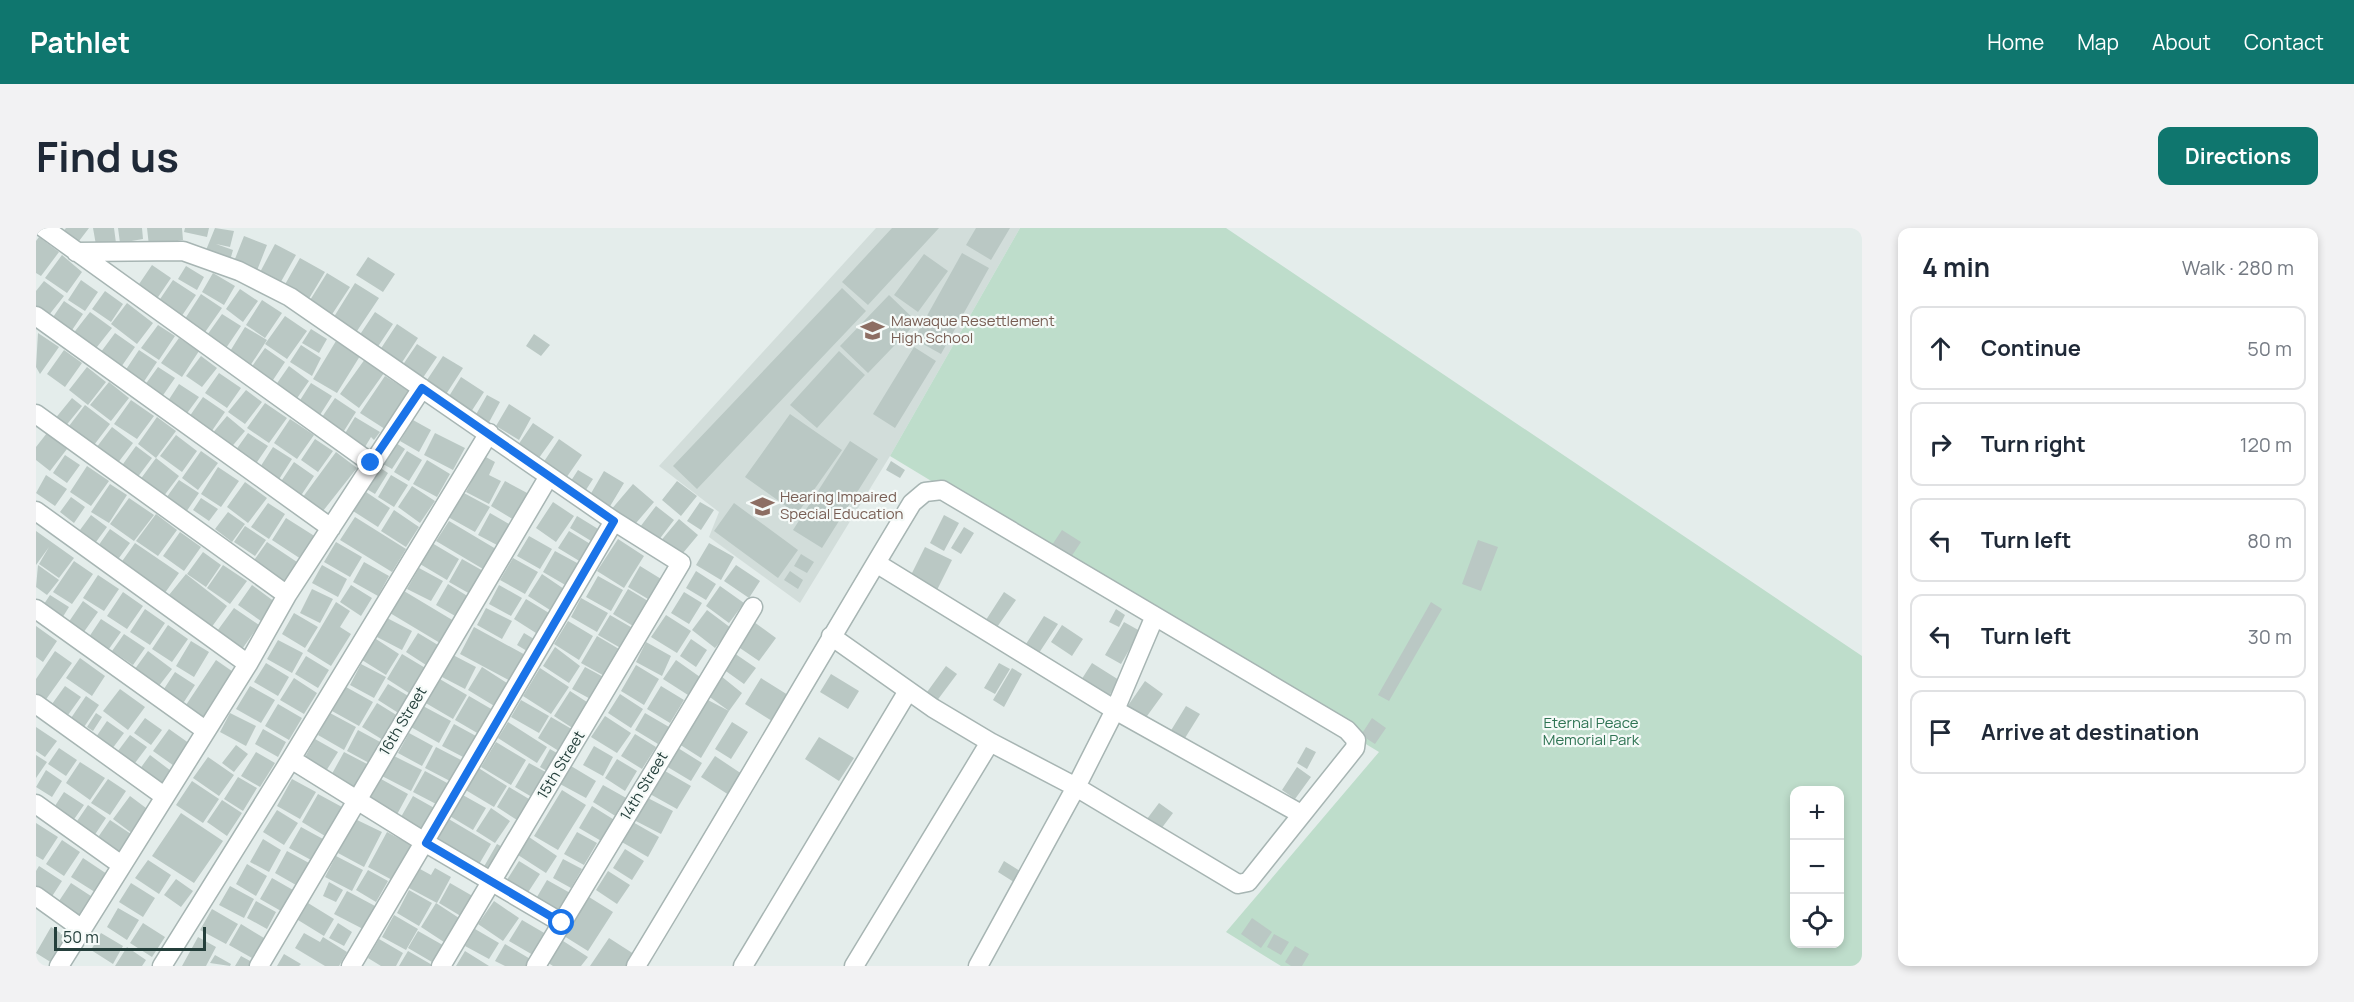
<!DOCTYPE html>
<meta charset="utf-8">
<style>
body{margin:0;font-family:Manrope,sans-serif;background:#f2f2f3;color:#1f2937}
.controls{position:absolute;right:18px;bottom:18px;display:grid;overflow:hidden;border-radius:12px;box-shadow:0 3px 9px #0003}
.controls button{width:54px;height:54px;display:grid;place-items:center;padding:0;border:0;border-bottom:2px solid #e0e1e3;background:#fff;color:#1f2937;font:30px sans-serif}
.scale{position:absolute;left:18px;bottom:15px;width:152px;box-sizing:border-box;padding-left:6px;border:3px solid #243f3b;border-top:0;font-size:16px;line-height:21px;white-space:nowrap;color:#243f3b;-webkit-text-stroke:4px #f5faf8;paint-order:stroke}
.stop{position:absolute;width:18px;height:18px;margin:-14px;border:4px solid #1a73e8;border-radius:50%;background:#fff}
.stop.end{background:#1a73e8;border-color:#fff;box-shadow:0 2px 6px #0008}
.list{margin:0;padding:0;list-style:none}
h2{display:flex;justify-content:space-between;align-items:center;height:78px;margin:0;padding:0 24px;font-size:26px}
h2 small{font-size:20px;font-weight:400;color:#747a83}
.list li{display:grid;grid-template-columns:39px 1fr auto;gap:18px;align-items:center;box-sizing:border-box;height:84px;margin:0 12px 12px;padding:0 12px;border:2px solid #e0e1e3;border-radius:12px}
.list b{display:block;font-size:22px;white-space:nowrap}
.list em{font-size:20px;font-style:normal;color:#747a83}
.icon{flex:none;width:33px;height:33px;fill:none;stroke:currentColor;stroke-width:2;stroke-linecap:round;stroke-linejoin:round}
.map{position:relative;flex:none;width:1826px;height:738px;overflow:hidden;border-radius:12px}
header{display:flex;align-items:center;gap:36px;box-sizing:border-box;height:84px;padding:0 30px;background:#0f766e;color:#fff}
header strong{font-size:28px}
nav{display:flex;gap:33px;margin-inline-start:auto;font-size:21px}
.intro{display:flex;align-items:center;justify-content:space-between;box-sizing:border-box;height:144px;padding:0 36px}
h1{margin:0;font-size:42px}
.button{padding:15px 27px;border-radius:12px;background:#0f766e;color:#fff;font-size:21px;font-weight:700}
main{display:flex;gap:36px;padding:0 36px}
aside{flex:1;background:#fff;border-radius:12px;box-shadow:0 3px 9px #0003}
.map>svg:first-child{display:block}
</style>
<header>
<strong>Pathlet</strong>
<nav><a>Home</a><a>Map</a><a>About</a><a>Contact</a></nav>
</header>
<div class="intro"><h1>Find us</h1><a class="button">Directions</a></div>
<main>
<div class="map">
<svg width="1826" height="738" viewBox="0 0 1826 738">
<rect width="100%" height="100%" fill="#e4edeb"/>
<path fill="#d2ddda" d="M840,0H984L854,228L764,375L673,309L683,284L623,238Z"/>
<path fill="#beddcb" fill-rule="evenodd" d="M984,0H1190L1826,428V738H1245L1190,704L1343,524L854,228ZM1758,562H1804V716H1758Z"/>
<path fill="#bac8c4" d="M30,0H53L40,17L25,6Z
M57,0H78L80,15L60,17Z
M82,0H106L107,11L84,15Z
M111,0H146L147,12L113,18Z
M149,0H173L171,9L148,4Z
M179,0L198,3L194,19L180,16L197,22L193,36L168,27Z
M856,0H903L832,77L806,54Z
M940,0H974L955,32L930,17Z
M208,8L231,17L220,45L197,36Z
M3,9L23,24L5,48L0,45V13Z
M239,16L260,27L242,59L222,48Z
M926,25L953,40L905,126L878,111Z
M888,26L912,43L882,84L858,67Z
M26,27L46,44L31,65L9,50Z
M332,29L359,46L347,64L320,47Z
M264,30L289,44L271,74L247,60Z
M116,37L135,50L118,75L99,62Z
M150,38L168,49L161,62L142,51Z
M177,45L199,58L188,77L166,64Z
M291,45L314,59L293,91L271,77Z
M45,52L62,64L49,83L32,72Z
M137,52L160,67L143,92L120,77Z
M8,53L28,68L9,92L0,85V63Z
M319,55L343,70L319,106L296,92Z
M806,60L830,83L661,261L637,238Z
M204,61L222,73L207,94L190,81Z
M69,63L87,76L75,94L56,81Z
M165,66L186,80L167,107L147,94Z
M853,67L881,94L832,145L804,118Z
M226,72L246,85L229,110L210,97Z
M28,73L47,86L32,108L13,95Z
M91,75L117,95L101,116L75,96Z
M54,84L76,100L57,124L36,107Z
M339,84L357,96L339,123L321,111Z
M186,86L205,98L188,123L169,110Z
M249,88L271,103L251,131L229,116Z
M361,96L382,110L363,139L342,125Z
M122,97L139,108L123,132L105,120Z
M209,99L231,112L214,138L193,125Z
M275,101L291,111L283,125L266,115Z
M2,105L23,119L4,146L0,139Z
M79,105L99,119L83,142L62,128Z
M498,106L514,117L505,128L490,118Z
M143,110L163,123L146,149L125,135Z
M300,113L324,128L301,165L277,151Z
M381,116L401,129L384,154L364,141Z
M265,117L285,130L276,148L254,134Z
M878,119L900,133L859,200L837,186Z
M229,120L249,134L233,158L212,144Z
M28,122L46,135L29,159L11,146Z
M103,122L121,134L105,158L87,146Z
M803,123L829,147L781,200L754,177Z
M165,128L181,140L166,159L150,148Z
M407,128L427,140L407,171L387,158Z
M329,131L348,145L323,180L304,166Z
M253,138L273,153L257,176L237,161Z
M51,139L70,154L52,177L33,162Z
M122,139L139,150L123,173L106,161Z
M183,145L205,160L191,180L169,165Z
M349,148L376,165L352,203L324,185Z
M425,149L448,164L433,187L410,173Z
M73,154L93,170L75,193L54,177Z
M275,155L296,168L282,190L261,177Z
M143,156L163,169L149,188L130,176Z
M210,162L226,174L209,196L192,184Z
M451,167L464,174L451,198L438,190Z
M167,169L189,184L173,207L151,192Z
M36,170L46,178L28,200L18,192Z
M299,170L320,184L306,206L284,192Z
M95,172L118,188L101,211L78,196Z
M229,175L251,190L233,215L211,200Z
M473,176L495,190L483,212L460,198Z
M49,177L74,196L55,221L30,202Z
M754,186L806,222L761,286L709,249Z
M191,188L209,203L193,222L175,207Z
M121,189L140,203L120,230L102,216Z
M319,189L344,204L338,212L335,209L326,224L305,212Z
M254,191L278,207L261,231L238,215Z
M377,192L395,202L383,224L364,213Z
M497,195L518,209L500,234L480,220Z
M76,199L97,215L78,240L57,224Z
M11,205L31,221L14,243L0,232V219Z
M212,205L232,218L217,240L197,226Z
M399,205L429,220L417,242L388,227Z
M140,207L161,223L146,244L124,228Z
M279,211L297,223L282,244L265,232Z
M523,211L546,227L528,253L505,238Z
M814,213L842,231L786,320L757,302Z
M360,215L369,221L356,241L347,236Z
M100,218L116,230L98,254L82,243Z
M237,219L256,231L240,256L221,244Z
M165,223L182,235L162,262L146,250Z
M371,223L386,232L373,253L358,244Z
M300,224L321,240L283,288L264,273Z
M29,227L44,237L31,255L17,245Z
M448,228L459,234L453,247L465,253L453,276L430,264Z
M120,230L143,248L124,273L101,256Z
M391,232L414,246L401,269L377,256Z
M855,233L869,242L864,250L850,242Z
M258,234L278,248L262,272L242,258Z
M51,238L73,253L55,278L34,264Z
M182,239L203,253L185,279L165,266Z
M343,239L352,245L339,266L329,260Z
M542,242L557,251L546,268L531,259Z
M568,243L588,255L570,285L550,274Z
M10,247L31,261L19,278L0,265Z
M355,247L372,257L358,279L342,269Z
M143,252L163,265L148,287L128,273Z
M469,253L493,266L478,292L455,278Z
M641,253L661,268L645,288L626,272Z
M209,254L231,270L212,295L191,279Z
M74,256L91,267L73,295L55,284Z
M597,256L618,274L595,301L574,283Z
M376,258L399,273L384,295L362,279Z
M330,264L354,280L342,299L317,283Z
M426,264L454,279L439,304L412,289Z
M35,269L49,279L38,295L24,284Z
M93,270L118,287L98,313L74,296Z
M165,270L182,281L173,293L157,282Z
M517,274L538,288L520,314L500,300Z
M664,274L678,282L665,302L651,293Z
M232,275L249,286L233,311L215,299Z
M698,275L762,322L742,350L678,303Z
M620,278L638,292L619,317L601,303Z
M358,282L383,299L370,319L345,303Z
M192,284L209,296L196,314L179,301Z
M454,285L473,296L461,317L442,307Z
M120,286L141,302L122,328L100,313Z
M55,287L71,299L60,314L44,302Z
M908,287L923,295L908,323L894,315Z
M541,288L567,304L560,316L534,300Z
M319,289L370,321L356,344L304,312Z
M250,290L280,309L265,331L236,312Z
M643,291L662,307L642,331L623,315Z
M413,293L460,321L447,341L400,313Z
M209,298L230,312L219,328L198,314Z
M928,299L938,305L925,326L915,320Z
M74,301L94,315L80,334L60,321Z
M1026,302L1045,314L1033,332L1014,320Z
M0,303L38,330L23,350L3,336L13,319L0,337Z
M533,303L556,317L545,334L522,320Z
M144,304L165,319L148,343L127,328Z
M493,308L516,321L504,341L481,328Z
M582,311L608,328L588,360L561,343Z
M1442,312L1462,319L1445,363L1426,356Z
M231,314L264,336L247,361L214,338Z
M300,314L326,329L314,349L288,334Z
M99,315L143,345L126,369L82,339Z
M396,315L423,331L411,352L384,336Z
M673,315L698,329L685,352L660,337Z
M889,319L916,332L900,364L873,351Z
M519,323L543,336L531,358L507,344Z
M167,324L185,337L170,359L151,346Z
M765,326L778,334L771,345L758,338Z
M477,330L502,344L489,366L464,352Z
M426,331L449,344L436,367L413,354Z
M38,333L57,346L36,376L17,364Z
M328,334L353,348L342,368L317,354Z
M2,337L23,352L11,367L0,359Z
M187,337L211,353L194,376L171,360Z
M286,337L311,351L302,369L276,355Z
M700,337L724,353L713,370L688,353Z
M604,338L630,354L617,374L592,359Z
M383,340L407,353L395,373L371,361Z
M660,343L680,356L670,372L650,360Z
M754,343L767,352L762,361L748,352Z
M150,346L191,378L175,400L133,367Z
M506,346L528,361L514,382L492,368Z
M62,347L83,361L68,383L47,370Z
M562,348L587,362L575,383L550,369Z
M412,356L433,369L421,389L400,377Z
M216,357L239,374L225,393L202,377Z
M315,357L336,370L325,388L304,374Z
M463,357L486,370L475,388L453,376Z
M684,358L708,375L693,395L670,378Z
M276,361L297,371L284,395L264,385Z
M592,361L617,376L602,401L577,386Z
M368,363L418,393L404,415L354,385Z
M87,364L107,378L91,401L71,388Z
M648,364L666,375L653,396L635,385Z
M968,364L980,372L959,402L948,395Z
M14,367L33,379L23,395L4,382Z
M545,370L572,385L561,404L535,389Z
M490,371L513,385L500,405L478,391Z
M47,373L62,384L45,408L30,398Z
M300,374L314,383L304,399L315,406L295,438L271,423Z
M1395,374L1406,381L1353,473L1342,467Z
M198,380L223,397L204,424L179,406Z
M450,380L476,393L466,411L441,397Z
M109,381L129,395L114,417L94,404Z
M1080,381L1089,387L1083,399L1073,394Z
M671,382L695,400L679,420L656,402Z
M258,385L282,399L269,420L246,406Z
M574,387L600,402L588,422L562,407Z
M630,387L655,403L641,425L615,409Z
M1008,388L1022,396L1003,425L990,416Z
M351,390L376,403L366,422L341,409Z
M65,391L85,404L70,425L51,412Z
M532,393L557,408L543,432L518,416Z
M718,394L740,410L723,433L701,418Z
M1088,394L1104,403L1085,436L1069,427Z
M132,397L152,411L136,434L116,421Z
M1026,397L1047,411L1036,428L1015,414Z
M0,398L21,413L7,434L0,429Z
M438,399L493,429L478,455L424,426Z
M382,405L402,417L390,437L370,424Z
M488,405L498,411L491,423L481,417Z
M88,406L109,420L97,437L76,423Z
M561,408L588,424L572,450L545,435Z
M340,411L363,426L350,447L326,432Z
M655,411L671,422L660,439L644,428Z
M242,412L267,425L256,445L231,431Z
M155,413L173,424L158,449L140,438Z
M610,414L635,428L626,448L600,434Z
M519,419L544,438L533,455L507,438Z
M19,423L36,435L6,477L0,473V451Z
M112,423L136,441L119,463L96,445Z
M698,425L720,440L708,456L687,441Z
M366,426L391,441L376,467L351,451Z
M417,427L440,439L429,461L406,449Z
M270,428L293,442L282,460L259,446Z
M44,430L69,448L56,468L30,450Z
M180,432L203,448L171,496L148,480Z
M640,432L664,449L652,467L627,451Z
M230,435L253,449L242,468L218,454Z
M963,435L974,441L959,466L948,460Z
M1056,435L1083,452L1069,474L1042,457Z
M325,436L350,449L338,470L314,457Z
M600,437L623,451L608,477L585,463Z
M910,438L921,446L897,478L886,471Z
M446,439L474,457L460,479L432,462Z
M549,439L573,452L560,474L536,461Z
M504,440L533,459L515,486L487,468Z
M976,440L986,446L968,479L957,472Z
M139,444L159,457L146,477L126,464Z
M795,446L823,463L812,481L784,464Z
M685,448L706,465L693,483L671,467Z
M258,450L281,465L268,486L244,472Z
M402,450L431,467L417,491L388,474Z
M725,450L752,467L736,493L709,476Z
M1109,453L1127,466L1106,495L1089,482Z
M352,456L374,469L364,486L342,472Z
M29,458L45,469L32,487L16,476Z
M214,458L239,472L225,495L200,481Z
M625,458L648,472L634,495L611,481Z
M310,459L337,474L323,498L296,483Z
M84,461L109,479L92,502L67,483Z
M534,463L554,476L538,501L518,488Z
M584,466L607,481L595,500L572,485Z
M50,468L63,477L46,502L33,493Z
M433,468L457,482L443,506L419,492Z
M670,471L693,483L665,530L643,516Z
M485,472L513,488L503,505L475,489Z
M341,475L362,488L347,512L326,499Z
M242,476L266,490L253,512L229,498Z
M387,478L415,493L403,515L375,499Z
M1150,478L1164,486L1144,518L1131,509Z
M60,485L66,489L57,503L51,499Z
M194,485L220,498L210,518L184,504Z
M294,485L320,499L308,522L282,507Z
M609,485L633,499L622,516L599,502Z
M569,488L595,505L581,525L555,509Z
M515,489L539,503L526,525L502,510Z
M109,490L126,502L115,517L98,505Z
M1336,490L1350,500L1339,516L1325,507Z
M71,493L88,505L76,521L60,509Z
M472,494L511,519L501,535L462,510Z
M696,494L712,504L695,531L679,521Z
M418,496L440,508L429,530L406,518Z
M0,499L21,513L9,529L0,523Z
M133,501L157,518L141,540L117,523Z
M227,501L250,514L242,529L219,516Z
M322,502L346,515L335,536L311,523Z
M373,505L397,518L386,538L362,525Z
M599,506L620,519L606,541L585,528Z
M94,507L111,519L99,535L82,523Z
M783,509L818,530L803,553L769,531Z
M279,511L302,524L290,543L268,531Z
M460,514L490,532L475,557L445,539Z
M200,517L212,526L198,544L186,535Z
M558,518L577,529L567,548L547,537Z
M400,519L425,532L414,553L389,540Z
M1270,519L1280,524L1271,541L1261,535Z
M23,520L41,532L30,548L12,536Z
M642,520L666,535L655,553L630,538Z
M514,521L526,528L516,546L504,539Z
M220,524L239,535L224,559L205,548Z
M308,524L333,537L316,566L292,553Z
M0,527L11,534L0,550Z
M114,527L139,546L126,563L101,545Z
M356,527L386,542L375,563L346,548Z
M679,528L706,546L693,567L665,549Z
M172,529L198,547L183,568L157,550Z
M581,531L601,543L589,563L569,550Z
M44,534L69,550L54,572L30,555Z
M493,535L515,547L501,572L479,559Z
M535,538L560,553L550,570L524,556Z
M441,539L471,558L458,579L428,561Z
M1261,539L1275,549L1259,571L1246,562Z
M10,542L26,553L16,569L0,559Z
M389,543L413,556L402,577L377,564Z
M629,543L655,558L641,581L614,566Z
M202,549L221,560L207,583L188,571Z
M72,551L90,563L74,587L55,575Z
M256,551L280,564L264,591L241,578Z
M345,551L372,566L358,592L330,577Z
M156,553L183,571L167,595L140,577Z
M567,557L592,571L581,589L557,574Z
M473,559L493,571L481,592L461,579Z
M526,562L550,577L522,622L498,608Z
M28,564L48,577L34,597L15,584Z
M282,566L306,579L289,608L266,594Z
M425,566L450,580L437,602L412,587Z
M94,568L114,583L97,606L77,591Z
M377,568L400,581L384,609L361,596Z
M608,568L637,583L625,606L596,591Z
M186,572L206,585L191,608L171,594Z
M1123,575L1137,585L1122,605L1108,595Z
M52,577L70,590L56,611L37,599Z
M556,578L580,593L567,614L543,600Z
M455,580L474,593L459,615L440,603Z
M241,582L262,595L248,617L227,604Z
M145,585L187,613L158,655L116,628Z
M411,590L455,616L439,643L395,617Z
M319,591L346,604L328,639L302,625Z
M74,592L98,608L82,631L58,615Z
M595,593L623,609L612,629L584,613Z
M0,595L22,609L7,632L0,628Z
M265,599L287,611L275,632L253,620Z
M351,604L377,618L358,653L332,639Z
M541,604L561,615L548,637L528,626Z
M493,609L521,628L510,645L482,627Z
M227,611L245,622L233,644L214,634Z
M26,612L44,624L28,648L10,636Z
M461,616L470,621L455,647L446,642Z
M589,621L608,633L596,652L577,640Z
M251,623L273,635L260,657L239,645Z
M300,628L327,642L316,663L289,649Z
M47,630L74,648L62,666L35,649Z
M527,631L546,641L535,660L517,650Z
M112,632L135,647L123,666L99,650Z
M483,633L504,646L487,672L467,658Z
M968,633L987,645L981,656L962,644Z
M211,636L231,648L220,668L200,656Z
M3,638L26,653L13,673L0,665V643Z
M399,640L415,649L401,675L373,660L384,641L395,647Z
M332,642L352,653L340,674L320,662Z
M572,643L594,657L581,676L560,662Z
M236,650L257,662L245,683L224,671Z
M140,651L157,663L145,679L128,667Z
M511,652L536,666L522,689L498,674Z
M293,654L307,662L300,674L287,668Z
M35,655L61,672L46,696L19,679Z
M95,655L119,670L107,689L83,674Z
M414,655L440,670L428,690L403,675Z
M194,658L218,671L208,690L183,677Z
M373,662L396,675L383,698L361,685Z
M311,663L339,678L327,701L298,686Z
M553,669L577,684L552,723L528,708Z
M220,673L240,684L231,701L211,690Z
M458,673L483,690L467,713L442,696Z
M272,675L298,691L288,708L262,692Z
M400,675L426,692L411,716L385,699Z
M82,680L103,692L91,712L71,699Z
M176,681L202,696L190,716L164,702Z
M358,687L382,701L370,722L346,709Z
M1216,690L1236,704L1225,720L1205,706Z
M486,692L510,706L497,727L473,713Z
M107,695L129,709L116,729L94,715Z
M302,695L316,704L308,718L293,710Z
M205,696L228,710L216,730L193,717Z
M15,699L37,713L21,738L0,725Z
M439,701L463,715L453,731L429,718Z
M382,703L412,720L401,737L372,720Z
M65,705L87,718L77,736L55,722Z
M268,705L284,714L287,709L311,724L303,738H289L259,720Z
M1238,706L1253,714L1245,727L1231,719Z
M162,709L180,719L170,738H146Z
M573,710L601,728L595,738H554Z
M343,711L367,725L360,738H345L332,730Z
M524,711L552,729L545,738H517L509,733Z
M469,716L496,732L492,738H469L459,733Z
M1259,718L1273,726L1266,738H1255L1249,734Z
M91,719L110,732L106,738H79Z
M372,723L398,738H363Z
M429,723L453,738H420Z
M248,726L265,736L263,738H241Z
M179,727L195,736L194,738L174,735Z
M205,728L216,734L214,738H199Z"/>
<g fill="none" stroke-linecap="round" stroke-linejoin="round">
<defs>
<path id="minor" d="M8,0L335,235
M40,24L147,23L203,43L254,69L578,293L645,335L405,738
M0,88L295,300
M0,186L251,367
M0,283L212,436
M840,335L1079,482L1265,586
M0,381L169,502
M0,476L128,568
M255,531L390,615L526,695
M0,576L84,636
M0,668L46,701
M23,738L212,436L251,367L386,160
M126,738L255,531L453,205
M223,738L513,248
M315,738L578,293
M500,738L717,379
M600,738C693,585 783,429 876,275L889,264L906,262L1311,502L1320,512L1319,520L1212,654L1202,656L1040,559L954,514L897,480L795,408
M707,738L872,463
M818,738L954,514
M942,738L1040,559L1079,482L1118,390"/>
</defs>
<use href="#minor" stroke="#a7b5b3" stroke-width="21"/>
<use href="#minor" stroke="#fff" stroke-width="18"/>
</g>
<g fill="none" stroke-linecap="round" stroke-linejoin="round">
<path stroke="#1a73e8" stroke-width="8" d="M335,235L386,160L578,293L390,615L526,695"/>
</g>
<defs>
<symbol id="school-bare" viewBox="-9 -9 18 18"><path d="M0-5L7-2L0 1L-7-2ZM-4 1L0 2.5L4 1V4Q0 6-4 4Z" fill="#8d6e63" stroke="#f5faf8" stroke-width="2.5" paint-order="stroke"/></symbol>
</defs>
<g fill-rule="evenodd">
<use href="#school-bare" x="820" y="86" width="33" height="33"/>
<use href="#school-bare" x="710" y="262" width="33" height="33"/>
</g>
<g text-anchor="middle" stroke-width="4.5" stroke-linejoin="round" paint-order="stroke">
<g font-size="15" fill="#785e54" stroke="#f5faf8" text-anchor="start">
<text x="855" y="98">Mawaque Resettlement<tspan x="855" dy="17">High School</tspan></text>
<text x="744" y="274">Hearing Impaired<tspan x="744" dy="17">Special Education</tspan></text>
</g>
<g font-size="15" fill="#243f3b" stroke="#f5faf8">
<text transform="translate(367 493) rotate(-59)" y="5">16th Street</text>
<text transform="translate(525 537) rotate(-59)" y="5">15th Street</text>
<text transform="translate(608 558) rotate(-59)" y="5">14th Street</text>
</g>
<g font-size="15" fill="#2f7454" stroke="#f5faf8">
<text x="1555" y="500">Eternal Peace<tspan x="1555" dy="17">Memorial Park</tspan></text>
</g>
</g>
</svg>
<div class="controls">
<button>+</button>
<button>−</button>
<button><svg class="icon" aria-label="locate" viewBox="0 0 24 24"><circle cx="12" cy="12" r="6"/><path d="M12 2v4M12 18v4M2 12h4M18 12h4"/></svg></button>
</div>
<div class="scale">50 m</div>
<div class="stop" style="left:526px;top:695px"></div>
<div class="stop end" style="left:335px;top:235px"></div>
</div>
<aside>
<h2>4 min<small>Walk · 280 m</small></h2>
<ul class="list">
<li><svg class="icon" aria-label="ahead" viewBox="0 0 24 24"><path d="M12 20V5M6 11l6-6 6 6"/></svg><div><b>Continue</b></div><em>50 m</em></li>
<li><svg class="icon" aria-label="right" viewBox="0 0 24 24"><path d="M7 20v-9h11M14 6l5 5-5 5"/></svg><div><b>Turn right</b></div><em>120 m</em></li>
<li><svg class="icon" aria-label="left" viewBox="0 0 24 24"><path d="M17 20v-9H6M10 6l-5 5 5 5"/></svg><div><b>Turn left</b></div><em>80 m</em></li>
<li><svg class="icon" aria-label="left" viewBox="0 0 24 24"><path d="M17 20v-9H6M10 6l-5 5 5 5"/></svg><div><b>Turn left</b></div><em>30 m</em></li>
<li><svg class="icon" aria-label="arrive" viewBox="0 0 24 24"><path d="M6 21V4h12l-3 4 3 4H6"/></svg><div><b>Arrive at destination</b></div></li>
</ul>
</aside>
</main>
